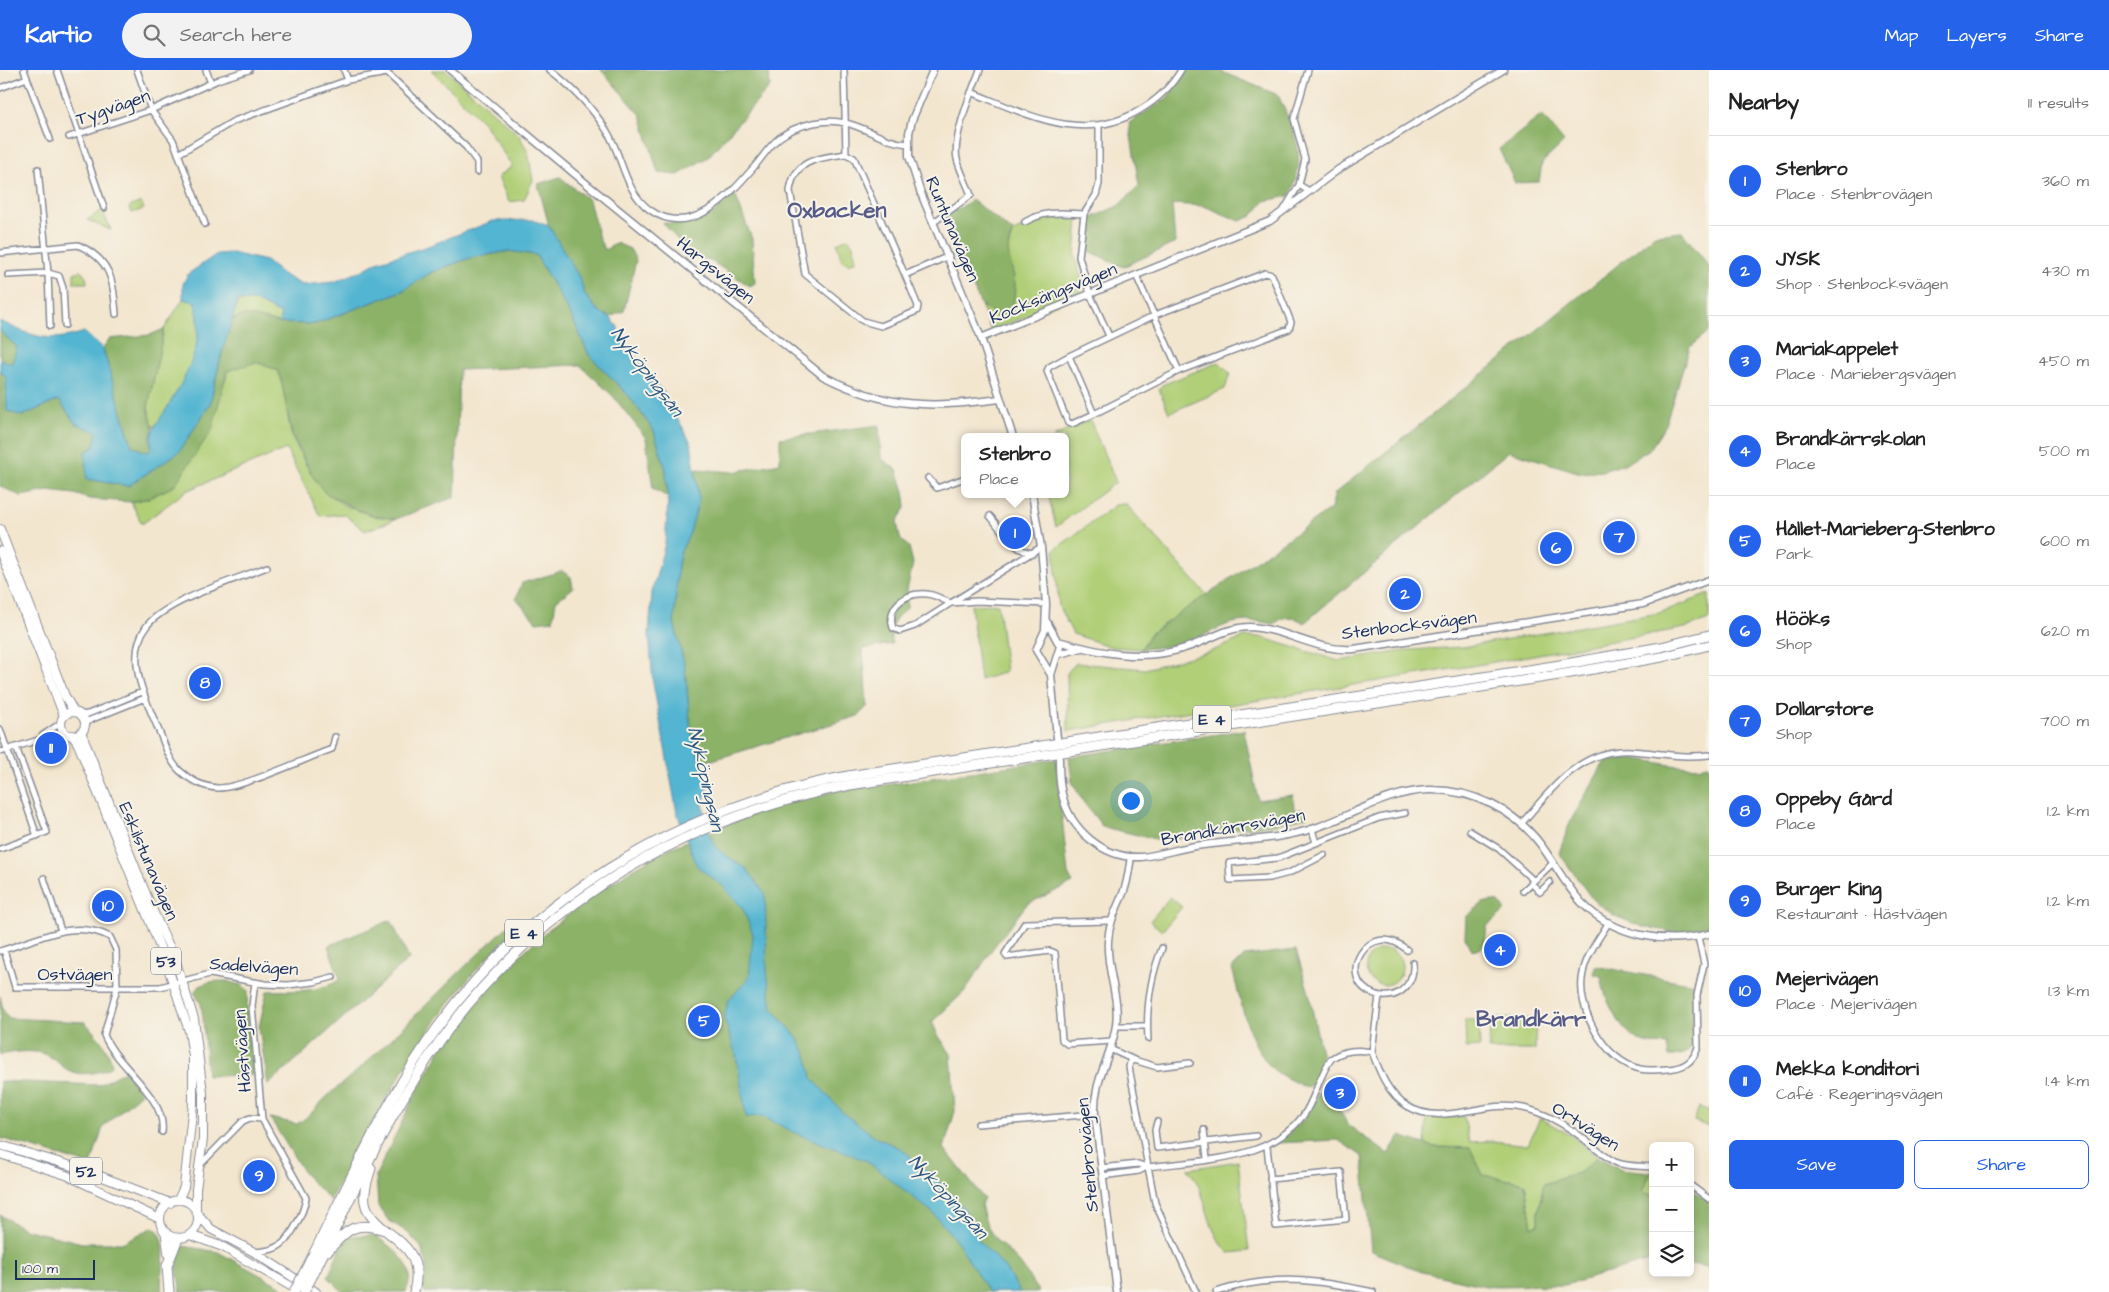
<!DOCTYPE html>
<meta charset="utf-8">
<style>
body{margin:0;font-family:"Architects Daughter",sans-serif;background:#f2f2f2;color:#222}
.controls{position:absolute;right:15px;bottom:15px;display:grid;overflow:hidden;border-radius:8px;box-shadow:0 2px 8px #0003}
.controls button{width:45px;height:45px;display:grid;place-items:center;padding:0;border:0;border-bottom:1px solid #e0e0e0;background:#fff;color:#222;font:25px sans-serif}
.scale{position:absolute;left:15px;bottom:12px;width:80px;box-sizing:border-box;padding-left:5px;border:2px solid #1b2f5e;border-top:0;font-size:14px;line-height:18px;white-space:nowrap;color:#1b2f5e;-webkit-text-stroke:4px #f7f3e8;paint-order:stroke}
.you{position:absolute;left:1130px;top:730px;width:18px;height:18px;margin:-12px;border:4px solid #fff;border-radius:50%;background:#1a73e8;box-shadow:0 0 0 8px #1a73e833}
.badge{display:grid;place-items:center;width:32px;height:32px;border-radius:50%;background:#2563eb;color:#fff;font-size:16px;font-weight:700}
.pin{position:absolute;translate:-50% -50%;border:2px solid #fff;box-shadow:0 1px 5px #0006}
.popup{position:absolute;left:961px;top:363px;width:108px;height:65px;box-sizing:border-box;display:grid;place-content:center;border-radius:8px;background:#fff;filter:drop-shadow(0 1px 4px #0005);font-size:16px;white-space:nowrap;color:#767676}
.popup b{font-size:19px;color:#222}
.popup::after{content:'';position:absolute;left:50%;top:100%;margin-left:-10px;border:10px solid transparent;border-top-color:#fff}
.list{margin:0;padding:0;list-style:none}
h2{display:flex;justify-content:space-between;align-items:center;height:65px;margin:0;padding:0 20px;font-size:21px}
h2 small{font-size:16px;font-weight:400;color:#767676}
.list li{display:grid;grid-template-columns:32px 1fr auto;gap:15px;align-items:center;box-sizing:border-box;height:90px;padding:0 20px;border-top:1px solid #e0e0e0}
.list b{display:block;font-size:19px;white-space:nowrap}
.list p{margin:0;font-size:16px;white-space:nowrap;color:#767676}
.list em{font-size:16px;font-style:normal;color:#767676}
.actions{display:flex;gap:10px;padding:15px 20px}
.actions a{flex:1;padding:11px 0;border:1px solid #2563eb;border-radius:8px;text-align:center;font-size:18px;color:#2563eb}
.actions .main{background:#2563eb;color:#fff}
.icon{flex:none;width:28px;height:28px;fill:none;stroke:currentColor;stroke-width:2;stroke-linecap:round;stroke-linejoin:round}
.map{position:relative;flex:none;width:1709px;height:1222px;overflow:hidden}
header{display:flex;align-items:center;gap:30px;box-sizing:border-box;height:70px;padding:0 25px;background:#2563eb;color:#fff}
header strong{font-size:24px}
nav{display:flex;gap:28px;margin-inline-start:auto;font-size:18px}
.search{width:350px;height:45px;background:#f2f2f2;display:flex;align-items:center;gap:12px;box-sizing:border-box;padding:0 18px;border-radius:28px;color:#767676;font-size:19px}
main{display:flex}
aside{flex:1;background:#fff}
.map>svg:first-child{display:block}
</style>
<header>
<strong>Kartio</strong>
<div class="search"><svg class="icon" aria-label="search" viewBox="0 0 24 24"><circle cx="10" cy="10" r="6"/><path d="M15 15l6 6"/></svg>Search here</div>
<nav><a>Map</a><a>Layers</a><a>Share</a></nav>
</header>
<main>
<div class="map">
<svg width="1709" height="1222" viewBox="0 0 1709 1222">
<rect width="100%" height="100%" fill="#f7f3e8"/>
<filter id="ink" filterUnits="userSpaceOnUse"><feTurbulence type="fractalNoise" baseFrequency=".02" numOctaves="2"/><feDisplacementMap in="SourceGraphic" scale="10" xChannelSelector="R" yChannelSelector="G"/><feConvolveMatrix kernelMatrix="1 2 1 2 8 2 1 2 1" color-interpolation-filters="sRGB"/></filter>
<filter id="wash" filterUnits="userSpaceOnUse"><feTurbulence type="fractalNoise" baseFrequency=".0096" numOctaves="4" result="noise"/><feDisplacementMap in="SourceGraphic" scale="20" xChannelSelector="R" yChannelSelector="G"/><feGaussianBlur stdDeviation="1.12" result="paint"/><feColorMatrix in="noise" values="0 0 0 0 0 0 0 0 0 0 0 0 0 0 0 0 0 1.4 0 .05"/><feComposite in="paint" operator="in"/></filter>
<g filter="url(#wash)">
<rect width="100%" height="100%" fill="#f3e6cf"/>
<path fill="#b0cf77" stroke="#667f6a" d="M431,0H446L519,65L528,82L533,110L524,130L509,132L498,107L512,96L483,52Z
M141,132L144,139L132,143L129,137Z
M102,140L111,160L87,150Z
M1047,148L1078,149L1075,186L1083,215L1079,225L991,261L981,235L998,247L1015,215C1009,196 1004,181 1013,162Z
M848,168L853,175L856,191L848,194L841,189L837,173Z
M80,201L86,206L87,213H74V203Z
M183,229L195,232C208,276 180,324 153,358L148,337L164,259Z
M238,231H255L281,244L279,253L245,245L230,250Z
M256,292L277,300C286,320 286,343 291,363C294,373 300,383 304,391C326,433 351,442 396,449L365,461L344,444L320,446L286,379L186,421L142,454L131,432L149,428L226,309L227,301Z
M1219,292L1230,303L1225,319L1169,343L1159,319L1162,315Z
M1090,350L1116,412L1056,457L1048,424H1065V367H1053Z
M1117,434H1126L1207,525L1151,563L1141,579L1112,577L1073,564L1059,537L1054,480Z
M1709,524V550L1685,558L1483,594L1068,661L1067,603L1076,593L1145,599L1212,581L1245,567H1260L1339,591L1410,580L1463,577L1659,543Z
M998,534L1006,602L980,610L971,535Z
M1170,827L1182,837L1162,861L1150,851Z
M1366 897a18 18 0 1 1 36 0a18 18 0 1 1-36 0Z
M1490,948L1536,949L1535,980H1489Z
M1465,950H1479L1480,977L1466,978Z
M1699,1037L1709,1041V1057L1694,1051Z
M1464,1046L1469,1072L1493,1071L1528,1075L1540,1048L1572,1066L1598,1087L1581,1102L1544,1114L1538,1141V1154L1532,1158L1525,1113L1483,1105L1470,1078L1434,1077L1425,1074L1427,1048Z
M1238,1091L1249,1181L1229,1183C1203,1157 1210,1125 1188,1099Z
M1651,1102H1653V1126L1642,1121Z"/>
<path fill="#8cb268" stroke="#547063" d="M601,0H769L770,17L708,87L678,105L658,103L641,45Z
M1187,0H1217L1278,25C1294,60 1309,89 1289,126L1265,131L1252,146L1240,151L1204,136L1172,134L1175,173L1123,197L1085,179L1089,149L1118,136L1139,116L1129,53L1167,28Z
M1542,45L1564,72L1542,93L1539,112L1515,113L1499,79Z
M560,107L589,130L599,169L605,180L616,173L630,179L636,190L624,241L610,247L599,242L585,225L579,207L549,156L538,114Z
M735,124L752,169L755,213L750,216L711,191L692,186L663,153C704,155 706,150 735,124Z
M972,130L1013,162C1002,185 1014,194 1015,216C1015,224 1013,232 1012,240L998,247L981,235L959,186L946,147Z
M1682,162L1709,196V261L1690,277L1664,358L1650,379L1627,393L1602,401L1581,403L1509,381L1304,553C1291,545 1286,545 1274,554C1223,543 1219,565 1176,575C1165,577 1153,578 1141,579L1151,563L1331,439L1335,423L1655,165Z
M510,181L536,185L572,247L589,285L629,326L654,361L666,400L668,427L653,419L646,368L613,326L580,295L459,300L455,427L396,449L374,446L356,439L325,423L313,407L292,365L281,309L277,300L256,292L227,301L212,360L174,416L149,428L131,432L89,429L75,424L48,421L21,426L0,416V300L6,307L8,341L22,346L59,330L75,353L97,362L87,409L128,416L179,382L210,334L230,250L245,245L279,253L315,254L402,221L432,202L470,188Z
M164,259L148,337L153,358L150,369L152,381L146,382L132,376L103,279L109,269L150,265Z
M0,261L17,277L12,294L0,289Z
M879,355L881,388L897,400L904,421L906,436L897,452L900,468L909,477L913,493L907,520V538C893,549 889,556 892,574L863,579L867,637L858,646L699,694L691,661L685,598L674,552L678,494L681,481L690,463L699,428L695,399L733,402L780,393V368Z
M562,501L571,507L573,518L556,531L553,550L536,552L516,528L522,513Z
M1244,660L1258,730L1293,725L1294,740L1305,739L1306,747L1271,755L1203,762L1164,771L1103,757L1084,733L1072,712L1069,687Z
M1056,689L1068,804L1073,813L1027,834L993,878L965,921L932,952L938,965L951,984L955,1041L944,1078L984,1129L981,1134C988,1168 997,1169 1019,1192C1027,1201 1031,1213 1039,1222H423L427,1194L421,1177L407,1162L388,1150L378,1135L376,1105L414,1027L446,970L506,898L542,865L583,833L631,800L668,779L769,737L845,719L873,717Z
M1639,689C1661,693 1687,700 1709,695V856L1675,862L1643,857L1615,846L1593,830L1559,783L1570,752L1605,691Z
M1491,831L1499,832L1506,840L1487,856L1485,873L1480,879L1472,880L1465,867L1466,847L1483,833Z
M391,850L409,889L268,1015L259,957L267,921C290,920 320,924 340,909L328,876Z
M507,857L511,859L509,866C430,940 382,1037 330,1130L306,1106L270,1048L297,1054C311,1046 319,1033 331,1023C393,972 447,911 507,857Z
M1296,880L1309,923L1322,988L1317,1008L1307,1018C1293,1011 1274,1004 1265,990C1246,964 1240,928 1232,898L1244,886Z
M1595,896L1695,914L1693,925L1692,977L1684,984L1669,987L1667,975C1659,974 1650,975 1643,972C1620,963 1604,929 1601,906L1593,904Z
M227,911L241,915L248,920L247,935L254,1005L207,1006L203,948L201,934L194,922C202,911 214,911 227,911Z
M0,926L3,940L8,948L85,952C96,965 110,979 112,996C102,1003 80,1007 68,1000C59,995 53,986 42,983C29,980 14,982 0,985Z
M125,1001L141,1023L103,1057L91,1095L0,1068V1011L99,1015Z
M1324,1013L1348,1055L1388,1084L1400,1066L1434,1077L1470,1078L1483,1105L1525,1113L1532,1157L1538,1154V1141L1544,1114L1581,1102L1598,1087L1621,1099L1651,1102L1642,1121L1653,1126V1190L1565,1215L1486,1216L1422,1202L1371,1181L1362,1086L1338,1070L1278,1073L1305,1048Z
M1691,1120L1709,1132V1197L1690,1194Z
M0,1145L24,1159L82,1173H122L153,1157C173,1169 158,1203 162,1222H0Z
M374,1165C392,1177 421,1197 405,1222H343L328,1207L338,1183L349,1166Z
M183,1176L218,1182L282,1217L280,1222H181L176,1195Z"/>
<path fill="#52b5d1" stroke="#367298" d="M532,150L549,156L579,207L585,225L599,242L610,247L618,257V266L664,323L691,373L699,428L690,463L681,481L678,494L674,552L685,598L691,661L708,716L703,734L709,764L718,780L747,799L765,824L767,902L772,938L797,967L807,985L812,1008L843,1043L877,1068L902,1079L939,1112L966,1141L979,1171L1004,1197L1020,1222H988L959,1174L933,1143L867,1091L795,1063L762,1046L746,1047L736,985L724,948L728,931L749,908L753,864L743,839L725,818L697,796L677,743L653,613L649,563L652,522L665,473L668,432L666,400L654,361L629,326L589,285L572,247L536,185L509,181L470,188L432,202L402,221L315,254L279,253L281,244L255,231H238L220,289L210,334L179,382L128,416L87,409L85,382L94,377L97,362L75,353L59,330L22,346L7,341L6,307L0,300V289L12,294L17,277L0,261V251C31,266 50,274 84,262L103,279L132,376L146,382L152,380C148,361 159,352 168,336C188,304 206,269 195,232L183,229V214L188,204L217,184L232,183L266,191L282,204L302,215L334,212L363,200L377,192L428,176L493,151Z"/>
</g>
<g filter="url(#ink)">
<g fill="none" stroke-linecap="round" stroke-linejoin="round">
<defs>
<path id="minor" d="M24,0L27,8
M57,0L104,138
M137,0L151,40L173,70L205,154
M206,0L211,13
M344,0L348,10
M550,0C572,17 592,37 607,61C623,87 624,121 650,140C691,169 729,126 754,97C762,88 769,76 779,68C789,60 800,56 813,53C856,44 873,71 908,74
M844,0L846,84L854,88L905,205
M0,18L27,8L50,69
M971,22C1027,44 1082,75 1140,40C1157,30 1171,17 1181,0
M1099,55V114L1096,125L1084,144L1079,187L1090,224L1109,266
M69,67L151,40L220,9L249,0
M178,84L234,51L348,10L387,3L466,77L477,92V102
M846,84C819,88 794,89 790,121L805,204L863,251L881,256L917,241L918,236L905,205L949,186
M38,99L48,203L50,256
M1299,115L1305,89L1294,49L1308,0
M1285,138L1299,115L1309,121
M934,152L971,125C967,114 960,101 957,89C952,68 972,20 980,0
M1025,152C1046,140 1061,143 1084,144
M0,183L78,175C112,190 113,211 116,244
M1265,203L1272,205L1291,252L1289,259L1179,301L1094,344L1069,286L1155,245Z
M8,205L48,203L59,206L63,218L65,255
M1136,205L1179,301
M1069,286L1049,297L1047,301L1068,353L1072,354L1094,344
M928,408L937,418L965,408
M990,446C1001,459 1014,482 1033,483
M1041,477L951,533C945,531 939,527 932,525C911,519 885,534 893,558L900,561L915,556L951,533L977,531L1046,534
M267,497C237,509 164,531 146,557C124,589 146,630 159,661C165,675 169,691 180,701C191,711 203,717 217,718C241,719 306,688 332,679L335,667
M81,645L88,644L142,622
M84,656L90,650L145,628
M0,659L37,766
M43,665L61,653
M0,682L64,662
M1521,754C1552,719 1580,678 1632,681C1661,683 1679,688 1709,685
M1312,759L1316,773
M1470,761L1499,779L1533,810
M0,779L47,762L16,677
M1324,785L1289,803L1270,808L1230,810L1229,793L1278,788L1379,748L1405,743
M44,808L61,861
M1531,813L1540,822L1550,812
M1523,821L1553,793
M1110,851L1025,853L1005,884L1007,887L1050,881L1055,883L1062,970L1067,974L1112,971
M1609,852C1600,867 1586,885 1583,903C1575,938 1604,991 1640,999C1649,1001 1658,1000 1667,999C1683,998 1693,993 1698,977L1697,925L1704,894L1698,867
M4,880L15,917H160L210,904L265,914L288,915L314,912L333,907
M1407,880C1368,846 1334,909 1374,924C1382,927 1392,927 1400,922C1410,915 1414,905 1413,893
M0,881C38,870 73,848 110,867L116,880L117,918L104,965C116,996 167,1027 162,1062
M1116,956H1147
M1148,969C1146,937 1150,908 1162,878
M1110,979L1134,990
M1372,982L1379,926
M1190,993L1157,997L1134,990L1130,992L1129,997L1155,1133L1196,1222
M1157,1052L1155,1060L1157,1078L1256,1066
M978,1054L1095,1044
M1204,1060L1207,1089
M1267,1077L1276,1156L1346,1149L1341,1102L1270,1109
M200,1095L243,1051L250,1048L262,1049
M1101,1098L1138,1094L1147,1097C1199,1090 1268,1092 1303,1046C1315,1030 1320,1002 1332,988C1344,980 1357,979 1372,982C1380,1003 1388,1024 1407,1036C1443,1058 1483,1029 1523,1038C1546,1043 1566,1055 1584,1069C1594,1077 1603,1086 1615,1092C1626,1097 1641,1096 1653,1097
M1102,1106L1139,1101L1147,1097
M1690,1115L1709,1129
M255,1182C263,1181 272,1181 279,1176C291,1169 304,1142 306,1128L262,1049L252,936L255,912
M1216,1222C1274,1204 1315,1209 1373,1222"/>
<path id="tertiary" d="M450,0L588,115L823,306C888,339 929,338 1000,329
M933,0L912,50L909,63V86L920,121L980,265L1013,367
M981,268L1270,151L1339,99L1503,0
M1032,424L1041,477L1046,534L1045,560L1036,580L1051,605
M1047,552L1060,576L1051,605L1057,668
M1058,571C1100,583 1143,592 1185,578C1208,571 1226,557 1250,557C1286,559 1317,582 1354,579L1643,534L1709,510
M1059,584L1082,578
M1059,689C1059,701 1059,713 1062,724C1070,760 1104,789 1141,787C1162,785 1182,777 1203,775C1240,770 1279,770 1315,758C1353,745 1389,721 1429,720C1472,719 1516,741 1541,775C1555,794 1566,816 1582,833C1614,866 1665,875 1709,864
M1117,1222L1095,1044C1093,1009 1112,987 1116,955C1120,927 1106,900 1108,871C1109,852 1117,838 1124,821C1128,810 1129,798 1131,787"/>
<path id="primary" d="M0,459L65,626L74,642
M0,481L64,646
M61 654a12 12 0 1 1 24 0a12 12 0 1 1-24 0Z
M81,662L152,839L175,889L194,949L203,1023V1069L196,1119V1140
M72,665L78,674L166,892L189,961L193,986V1034L184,1117L178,1130
M0,1075L82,1099L170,1133
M0,1084L66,1105L160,1149
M160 1149a19 19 0 1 1 38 0a19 19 0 1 1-38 0Z
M198,1144L211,1159L254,1182L316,1222
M190,1165L223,1177L299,1221"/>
<path id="motorway" d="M371,1098C368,1109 363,1121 365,1132C372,1168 428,1166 414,1222
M166,1163L169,1185
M328,1181C347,1160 354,1150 385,1160
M306,1199C344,1124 378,1045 426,974C523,830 679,738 848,706L1560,595L1661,577L1709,565
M314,1203C346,1137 377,1069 416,1007C514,848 668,751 850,715L1559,605L1662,587L1709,575
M169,1222L167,1196L178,1168"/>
</defs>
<use href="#minor" stroke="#878a96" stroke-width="8"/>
<use href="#tertiary" stroke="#878a96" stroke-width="9"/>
<use href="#primary" stroke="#878a96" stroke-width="10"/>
<use href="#motorway" stroke="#878a96" stroke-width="11"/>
<use href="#minor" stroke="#fff" stroke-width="5"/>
<use href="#tertiary" stroke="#fff" stroke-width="6"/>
<use href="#primary" stroke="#fff" stroke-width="8"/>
<use href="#motorway" stroke="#fff" stroke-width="9"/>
<defs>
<path id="motorway-bridge" d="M294,1222L306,1199
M304,1222L314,1203"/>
</defs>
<use href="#motorway-bridge" stroke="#878a96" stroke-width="11" stroke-linecap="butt"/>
<use href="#motorway-bridge" stroke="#fff" stroke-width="9"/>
</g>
</g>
<g text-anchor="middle" stroke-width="4" stroke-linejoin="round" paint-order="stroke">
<g fill="#f7f3e8" stroke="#5d6a87" stroke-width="1">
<rect x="1193" y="635.5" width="38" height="27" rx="4"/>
<rect x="505" y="849.5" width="38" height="27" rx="4"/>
<rect x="151" y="877.5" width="30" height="27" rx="4"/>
<rect x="70" y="1087.5" width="32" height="27" rx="4"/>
</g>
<g font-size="16" font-weight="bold" fill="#1b2f5e">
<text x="1212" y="655">E 4</text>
<text x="524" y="869">E 4</text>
<text x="166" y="897">53</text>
<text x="86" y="1107">52</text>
</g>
<g font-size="18" fill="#1b2f5e" stroke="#f7f3e8">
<text transform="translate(113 37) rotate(-19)" y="6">Tygvägen</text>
<text transform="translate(953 159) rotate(67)" y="6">Runtunavägen</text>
<text transform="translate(716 200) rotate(39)" y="6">Hargsvägen</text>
<text transform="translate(1053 223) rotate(-22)" y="6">Kocksängsvägen</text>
<text transform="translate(1409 555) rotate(-7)" y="6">Stenbocksvägen</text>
<text transform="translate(1233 757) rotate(-10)" y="6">Brandkärrsvägen</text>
<text transform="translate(149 791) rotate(67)" y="6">Eskilstunavägen</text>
<text transform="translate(254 896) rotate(4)" y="6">Sadelvägen</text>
<text x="75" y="910">Ostvägen</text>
<text transform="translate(242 981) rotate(-94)" y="6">Hästvägen</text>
<text transform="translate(1586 1056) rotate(32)" y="6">Ortvägen</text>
<text transform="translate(1087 1085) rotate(-95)" y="6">Stenbrovägen</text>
</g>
<g font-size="19" font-style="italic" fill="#2c5780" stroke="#f7f3e8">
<text transform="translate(648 301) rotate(53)" y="7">Nyköpingsån</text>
<text transform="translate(707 709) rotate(77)" y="7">Nyköpingsån</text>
<text transform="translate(949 1126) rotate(47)" y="7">Nyköpingsån</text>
</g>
<g font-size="22" font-weight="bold" fill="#565b87" stroke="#f7f3e8">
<text x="837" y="147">Oxbacken</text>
<text x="1531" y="956">Brandkärr</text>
</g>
</g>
</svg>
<div class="controls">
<button>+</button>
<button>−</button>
<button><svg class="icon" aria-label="layers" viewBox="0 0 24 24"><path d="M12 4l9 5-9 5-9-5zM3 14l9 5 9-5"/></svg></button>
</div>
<div class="scale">100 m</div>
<div class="you"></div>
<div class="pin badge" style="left:1015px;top:463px">1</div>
<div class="popup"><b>Stenbro</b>Place</div>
<div class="pin badge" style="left:1405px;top:524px">2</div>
<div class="pin badge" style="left:1340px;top:1023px">3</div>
<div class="pin badge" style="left:1500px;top:880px">4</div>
<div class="pin badge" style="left:704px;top:951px">5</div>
<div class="pin badge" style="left:1556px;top:478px">6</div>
<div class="pin badge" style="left:1619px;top:467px">7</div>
<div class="pin badge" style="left:205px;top:613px">8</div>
<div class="pin badge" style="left:259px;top:1106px">9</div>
<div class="pin badge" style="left:108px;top:836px">10</div>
<div class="pin badge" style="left:51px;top:678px">11</div>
</div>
<aside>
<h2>Nearby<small>11 results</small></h2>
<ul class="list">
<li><span class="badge">1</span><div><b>Stenbro</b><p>Place · Stenbrovägen</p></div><em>360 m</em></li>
<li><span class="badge">2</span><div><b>JYSK</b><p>Shop · Stenbocksvägen</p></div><em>430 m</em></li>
<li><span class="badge">3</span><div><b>Mariakappelet</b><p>Place · Mariebergsvägen</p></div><em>450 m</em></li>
<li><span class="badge">4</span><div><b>Brandkärrskolan</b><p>Place</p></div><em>500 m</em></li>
<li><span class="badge">5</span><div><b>Hållet-Marieberg-Stenbro</b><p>Park</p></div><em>600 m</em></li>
<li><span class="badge">6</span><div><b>Hööks</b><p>Shop</p></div><em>620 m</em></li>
<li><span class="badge">7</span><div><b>Dollarstore</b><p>Shop</p></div><em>700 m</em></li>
<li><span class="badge">8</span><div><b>Oppeby Gård</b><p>Place</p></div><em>1.2 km</em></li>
<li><span class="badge">9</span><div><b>Burger King</b><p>Restaurant · Hästvägen</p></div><em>1.2 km</em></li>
<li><span class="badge">10</span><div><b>Mejerivägen</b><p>Place · Mejerivägen</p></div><em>1.3 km</em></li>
<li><span class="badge">11</span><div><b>Mekka konditori</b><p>Café · Regeringsvägen</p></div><em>1.4 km</em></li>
</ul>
<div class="actions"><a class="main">Save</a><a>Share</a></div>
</aside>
</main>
